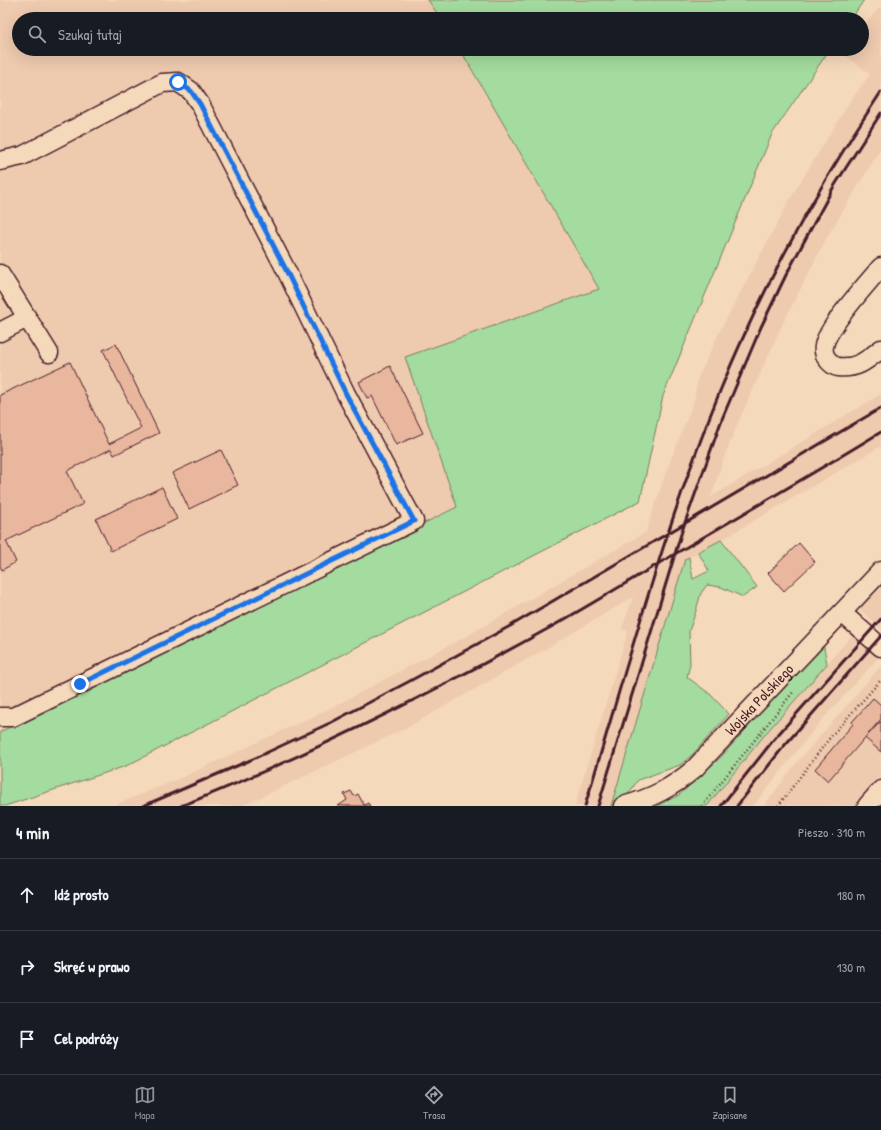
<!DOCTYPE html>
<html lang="pl">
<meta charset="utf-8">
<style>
body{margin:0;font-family:"Patrick Hand",sans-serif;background:#20242c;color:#f1f3f6}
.stop{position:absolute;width:12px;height:12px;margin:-9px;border:3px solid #1a73e8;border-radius:50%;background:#fff}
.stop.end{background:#1a73e8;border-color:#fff;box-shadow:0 1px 4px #0008}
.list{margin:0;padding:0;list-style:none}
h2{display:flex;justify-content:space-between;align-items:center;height:52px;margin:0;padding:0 16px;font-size:17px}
h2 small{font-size:13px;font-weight:400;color:#9ea1a6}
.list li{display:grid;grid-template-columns:26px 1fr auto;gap:12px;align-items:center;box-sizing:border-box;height:72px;padding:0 16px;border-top:1px solid #363941}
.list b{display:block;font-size:15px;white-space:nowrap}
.list em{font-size:13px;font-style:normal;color:#9ea1a6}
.icon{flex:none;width:22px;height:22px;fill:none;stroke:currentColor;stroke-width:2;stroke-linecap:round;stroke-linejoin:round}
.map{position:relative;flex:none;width:881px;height:806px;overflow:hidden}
.search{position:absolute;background:#171b24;box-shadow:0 4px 16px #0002;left:12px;right:12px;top:12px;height:44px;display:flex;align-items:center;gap:10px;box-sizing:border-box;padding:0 14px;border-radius:22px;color:#9ea1a6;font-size:15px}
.sheet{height:268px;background:#171b24}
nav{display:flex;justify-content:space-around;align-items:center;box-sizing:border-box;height:56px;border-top:1px solid #363941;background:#171b24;font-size:11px;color:#9ea1a6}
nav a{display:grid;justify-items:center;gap:2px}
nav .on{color:#8c9099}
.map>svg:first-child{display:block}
</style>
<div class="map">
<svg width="881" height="806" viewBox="0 0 881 806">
<rect width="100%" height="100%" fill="#f5d9bb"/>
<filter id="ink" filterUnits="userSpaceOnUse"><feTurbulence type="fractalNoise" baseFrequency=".025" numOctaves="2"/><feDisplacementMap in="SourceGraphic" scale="8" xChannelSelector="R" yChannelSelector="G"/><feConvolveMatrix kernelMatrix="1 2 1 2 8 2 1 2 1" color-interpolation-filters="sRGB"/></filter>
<g filter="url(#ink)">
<path fill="#eecaaf" d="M0,0H428L441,19H19V49H460L599,289L406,357L457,507L0,732Z
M881,6V148L827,237L784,321L740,418L723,460L711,497L881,394V446L706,549L685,559L611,806H575L628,631L622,629L633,597L542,651L408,727L242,806H112L179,779L327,710L465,637L646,532L666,472L694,401L698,378L720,331L790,199L849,103L870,74L839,51L841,49H862V27Z
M881,584V628L859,609Z
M854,633L880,656L821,721L753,806H707L767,732Z
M881,666V806H764L794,766Z"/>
<path fill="#a4db9e" stroke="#777d64" d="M428,0H864L851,19H441Z
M460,49H830L772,134L663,396L640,501L126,766L5,806H0V732L457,507L405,357L599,289Z
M721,540L757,587L743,597L721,587L707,585L701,593L695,614L689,631L690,664L687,677L710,694L729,714L692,755L680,765L638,780L627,796L625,806H611L685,559L689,557L693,579L709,571L698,552Z
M823,642L827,664L767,732L707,806H656L679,795L721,757Z"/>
<path fill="#e9b69e" stroke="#4a1f2b" d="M116,344L159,433L114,455L111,449L67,471L83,504L6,541L16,562L2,570L0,566V395L70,362L109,444L141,428L103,350Z
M390,366L423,433L396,445L372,396L367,398L359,382Z
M221,450L238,485L189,509L172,473Z
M162,487L177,519L111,551L96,519Z
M799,543L815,562L784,591L768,573Z
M873,698L881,705V719L828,781L815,769L853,724L852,722Z
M881,721V752L865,738Z
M351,791L354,796L358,794L364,805L368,803L370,806H338L347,800L344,794Z"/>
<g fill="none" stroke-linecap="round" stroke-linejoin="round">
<defs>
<g id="minor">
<path d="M0,161L22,156L162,83L178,82L191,91L200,104L285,268L346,394L414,521L13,717H0"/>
<path d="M881,267C867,284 827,327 824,346C823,351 825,357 828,360C831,364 833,366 838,367C857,369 866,361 881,349"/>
<path d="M0,274L49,353"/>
<path d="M0,332L27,318"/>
<path d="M842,613L881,647"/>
<path id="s1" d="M623,806C652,798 672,788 695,768L881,571"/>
<path d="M867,806L881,790"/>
</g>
</defs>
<use href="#minor" stroke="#4a1f2b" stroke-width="21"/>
<path stroke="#4a1f2b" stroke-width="2.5" stroke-dasharray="1 3" stroke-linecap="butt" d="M702,806L794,691
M778,806L832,735L881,680"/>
<use href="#minor" stroke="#f5d9bb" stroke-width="18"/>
<path stroke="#4a1f2b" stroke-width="3" d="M143,806L253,759L332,722L408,682L512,625L881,408
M181,806C308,756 432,693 551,627C590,605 629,581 668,558C739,516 811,475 881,432
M585,806C627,667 665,525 720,391C763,286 818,186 881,92
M598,806L682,531L722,419L761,327L786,275L833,188L881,113
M721,806L775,738L881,619
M737,806L784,746L881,636"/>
</g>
</g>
<g fill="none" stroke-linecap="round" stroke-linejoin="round" filter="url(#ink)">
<path stroke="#1a73e8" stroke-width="5" d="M80,684L414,521L346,394L285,268L200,104L191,91L178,82"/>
</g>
<g text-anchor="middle" stroke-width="3" stroke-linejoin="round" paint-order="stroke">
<g font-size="15" fill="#4a1f2b" stroke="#f5d9bb">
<text dy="5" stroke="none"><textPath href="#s1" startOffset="176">Wojska Polskiego</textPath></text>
</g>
</g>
</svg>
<div class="stop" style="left:178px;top:82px"></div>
<div class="stop end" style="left:80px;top:684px"></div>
<div class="search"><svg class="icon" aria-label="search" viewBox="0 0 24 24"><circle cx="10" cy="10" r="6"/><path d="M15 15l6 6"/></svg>Szukaj tutaj</div>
</div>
<section class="sheet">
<h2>4 min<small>Pieszo · 310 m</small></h2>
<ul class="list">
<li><svg class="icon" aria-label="ahead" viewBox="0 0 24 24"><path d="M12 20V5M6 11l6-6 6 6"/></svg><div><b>Idź prosto</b></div><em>180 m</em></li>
<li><svg class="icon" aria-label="right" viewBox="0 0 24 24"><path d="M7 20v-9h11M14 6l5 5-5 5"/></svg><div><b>Skręć w prawo</b></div><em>130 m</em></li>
<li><svg class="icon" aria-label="arrive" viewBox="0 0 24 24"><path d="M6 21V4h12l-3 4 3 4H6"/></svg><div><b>Cel podróży</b></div></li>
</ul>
</section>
<nav>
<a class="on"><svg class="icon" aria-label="map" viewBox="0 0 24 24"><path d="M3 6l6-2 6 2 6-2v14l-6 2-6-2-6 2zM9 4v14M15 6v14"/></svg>Mapa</a>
<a><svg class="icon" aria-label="directions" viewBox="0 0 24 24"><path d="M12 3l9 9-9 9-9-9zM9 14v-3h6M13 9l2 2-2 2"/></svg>Trasa</a>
<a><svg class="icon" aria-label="saved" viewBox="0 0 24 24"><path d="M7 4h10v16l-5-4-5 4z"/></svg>Zapisane</a>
</nav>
